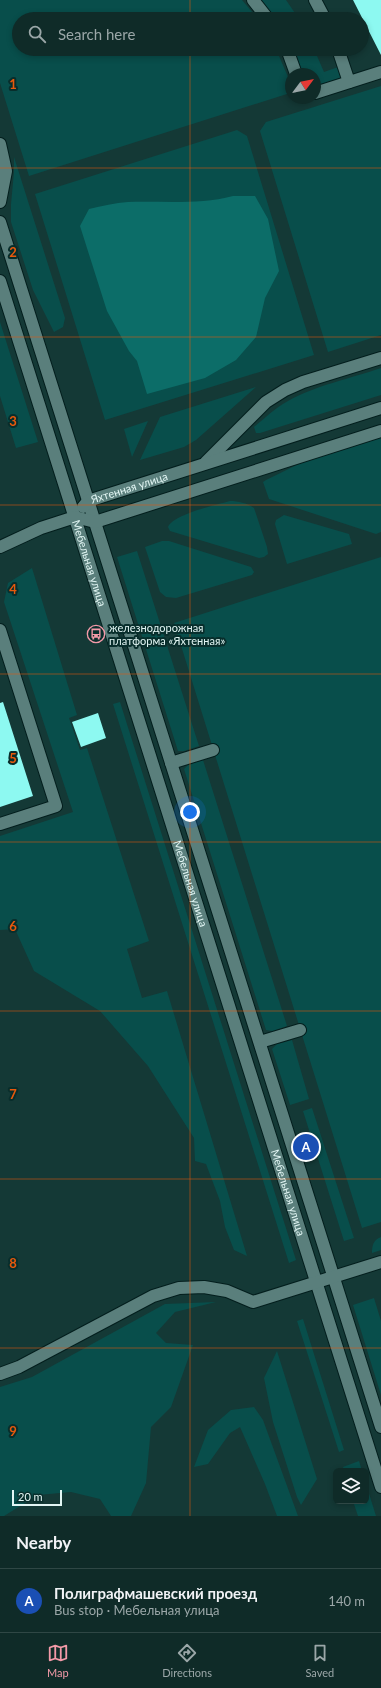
<!DOCTYPE html>
<meta charset="utf-8">
<style>
body{margin:0;font-family:Lato,sans-serif;background:#1d3734;color:#f1f3f6}
.controls{position:absolute;right:12px;bottom:12px;display:grid;overflow:hidden;border-radius:6px;box-shadow:0 2px 6px #0003}
.controls button{width:36px;height:36px;display:grid;place-items:center;padding:0;border:0;border-bottom:1px solid #2f4745;background:#0f2b28;color:#f1f3f6;font:20px sans-serif}
.compass{position:absolute;left:285px;top:68px;width:36px;height:36px;border-radius:50%;background:#0f2b28;box-shadow:0 2px 6px #0003;rotate:58deg}
.scale{position:absolute;left:12px;bottom:10px;width:50px;box-sizing:border-box;padding-left:4px;border:2px solid #e2f6f4;border-top:0;font-size:11px;line-height:14px;white-space:nowrap;color:#e2f6f4;-webkit-text-stroke:3px #082e2c;paint-order:stroke}
.you{position:absolute;left:190px;top:812px;width:14px;height:14px;margin:-10px;border:3px solid #fff;border-radius:50%;background:#1a73e8;box-shadow:0 0 0 6px #1a73e833}
.badge{display:grid;place-items:center;width:26px;height:26px;border-radius:50%;background:#f39aa8;color:#fff;font-size:13px;font-weight:700}
.pin{position:absolute;translate:-50% -50%;border:2px solid #fff;box-shadow:0 1px 4px #0006}
.list{margin:0;padding:0;list-style:none}
h2{display:flex;justify-content:space-between;align-items:center;height:52px;margin:0;padding:0 16px;font-size:17px}
h2 small{font-size:13px;font-weight:400;color:#9ba7a8}
.list li{display:grid;grid-template-columns:26px 1fr auto;gap:12px;align-items:center;box-sizing:border-box;height:64px;padding:0 16px;border-top:1px solid #2f4745}
.list b{display:block;font-size:15px;white-space:nowrap}
.list p{margin:0;font-size:13px;white-space:nowrap;color:#9ba7a8}
.list em{font-size:13px;font-style:normal;color:#9ba7a8}
.icon{flex:none;width:22px;height:22px;fill:none;stroke:currentColor;stroke-width:2;stroke-linecap:round;stroke-linejoin:round}
.map{position:relative;flex:none;width:381px;height:1516px;overflow:hidden}
.search{position:absolute;background:#0f2b28;box-shadow:0 2px 6px #0003;left:12px;right:12px;top:12px;height:44px;display:flex;align-items:center;gap:10px;box-sizing:border-box;padding:0 14px;border-radius:22px;color:#9ba7a8;font-size:15px}
.sheet{height:116px;background:#0f2b28}
nav{display:flex;justify-content:space-around;align-items:center;box-sizing:border-box;height:56px;border-top:1px solid #2f4745;background:#0f2b28;font-size:11px;color:#9ba7a8}
nav a{display:grid;justify-items:center;gap:2px}
nav .on{color:#f39aa8}
.map>svg:first-child{display:block}
</style>
<div class="map">
<svg width="381" height="1516" viewBox="0 0 381 1516">
<rect width="100%" height="100%" fill="#143936"/>
<path fill="#084e4b" d="M0,0H242L258,19H19V49H276L291,84L290,93L29,176L0,83Z
M261,0H286L299,19H276Z
M293,49H314L324,72L341,66V78L315,88V74H303Z
M381,86V335L328,352L260,131L266,122Z
M237,130L247,136L314,355L105,420L35,194Z
M14,157L65,318L63,327L54,332L33,290L11,222V204L14,172Z
M0,322L38,442L16,448L0,396Z
M381,368V395L260,433H256L254,427C265,418 275,408 288,401C314,386 352,378 381,368Z
M256,387L196,440L184,447L140,460L160,417Z
M148,421L132,457L124,429Z
M381,437V532L376,534L269,499L263,482L266,480L307,460Z
M230,501C238,501 247,503 254,508L267,547L268,554L264,557L259,558L170,531L168,527C174,514 216,505 230,501Z
M284,515L349,534L352,544L287,564L275,524L276,520Z
M162,541H169L251,567L254,572L252,575L176,598L166,597L160,592L145,547Z
M137,551L199,746L184,751H178L117,557Z
M381,557V1222L362,1228L174,623Z
M32,568L77,715L69,718L80,750L87,748L149,941L127,949L142,998L167,991L247,1256L234,1250L225,1227L220,1201L206,1164L195,1161L194,1138L148,1066L100,1011L34,971L15,929L0,930V836L73,812L4,602L8,583Z
M120,702L296,1260L289,1263L113,704Z
M203,760L287,1026L273,1031L266,1030L184,769L189,764Z
M292,1040L309,1099L290,1105L272,1049L277,1044Z
M312,1108L354,1238L344,1241L303,1111Z
M381,1237V1250L372,1253C372,1246 373,1240 381,1237Z
M374,1298L381,1321V1395L353,1305Z
M216,1302L175,1312L156,1333L166,1343L193,1345L171,1407L151,1427L146,1483L131,1516H111L100,1499L71,1492L38,1495L4,1516H0V1387L32,1377L165,1304Z
M303,1319L344,1450L339,1452L297,1321Z
M277,1351L317,1479L301,1505L297,1497L273,1422L264,1378Z
M254,1407L263,1420L298,1516H277L265,1484L240,1427L230,1433L208,1464L194,1467L208,1430L231,1410Z
M359,1461L362,1471H344L343,1467Z
M366,1484L376,1516H358L353,1501H366Z"/>
<path fill="#0c6d68" d="M233,196H255L268,219L279,271L265,298L256,337L236,360L205,378L147,394L137,361L129,351L107,311L80,226L89,209C102,206 115,203 128,202C164,201 199,205 233,196Z"/>
<path fill="#8df9f1" d="M353,0H381V55Z
M3,702L33,796L0,807V703Z
M98,713L106,738L81,747L72,722Z"/>
<g fill="none" stroke-linecap="round" stroke-linejoin="round">
<defs>
<g id="minor">
<path d="M253,0L268,19"/>
<path d="M315,0L325,19"/>
<path d="M287,49L296,74"/>
<path d="M338,49L349,82"/>
<path d="M315,93L381,72"/>
<path d="M0,144L6,171L0,202"/>
<path d="M0,222L381,1427"/>
<path id="s1" d="M0,281L381,1487"/>
<path d="M206,462L266,402L285,390L303,382L381,358"/>
<path id="s2" d="M83,507L88,501L381,408"/>
<path d="M0,547L41,528L75,517L95,522L381,431"/>
<path d="M0,630L56,806L0,824"/>
<path d="M171,763L213,750"/>
<path d="M260,1042L300,1030"/>
<path d="M0,1374L19,1367L153,1296L179,1288L204,1287L227,1291L253,1302L381,1262"/>
</g>
</defs>
<use href="#minor" stroke="#031e1d" stroke-width="14"/>
<use href="#minor" stroke="#5a7f7c" stroke-width="12"/>
</g>
<path fill="none" stroke="#e8590c" stroke-width="1" stroke-opacity="0.55" d="M190,0V19M190,49V1516M0,168H381M0,337H381M0,505H381M0,674H381M0,842H381M0,1011H381M0,1179H381M0,1348H381"/>
<defs>
<symbol id="bus-ring" viewBox="-11 -11 22 22"><circle r="9.5" fill="#082e2c" stroke="#f39aa8" stroke-width="1.5"/><path d="M-5-6H5V4H4V6H2V4H-2V6H-4V4H-5ZM-3.5-4V0h7V-4ZM-3.5 1.2v1.5H-2V1.2ZM2 1.2v1.5H3.5V1.2Z" fill="#f39aa8"/></symbol>
</defs>
<g fill-rule="evenodd">
<use href="#bus-ring" x="86" y="624" width="20" height="20"/>
</g>
<g text-anchor="middle" stroke-width="4" stroke-linejoin="round" paint-order="stroke">
<g font-size="11" fill="#e2f6f4" stroke="#082e2c">
<text dy="4" stroke="none"><textPath href="#s2" startOffset="51">Яхтенная улица</textPath></text>
<text dy="4" stroke="none"><textPath href="#s1" startOffset="296">Мебельная улица</textPath></text>
<text dy="4" stroke="none"><textPath href="#s1" startOffset="632">Мебельная улица</textPath></text>
<text dy="4" stroke="none"><textPath href="#s1" startOffset="956">Мебельная улица</textPath></text>
</g>
<g font-size="11" fill="#e2f6f4" stroke="#082e2c" text-anchor="start">
<text x="109" y="632">железнодорожная<tspan x="109" dy="13">платформа «Яхтенная»</tspan></text>
</g>
</g>
<g font-size="13" text-anchor="middle" font-weight="bold" fill="#e8590c" stroke="#082e2c" stroke-width="4" stroke-linejoin="round" paint-order="stroke">
<text x="13" y="89">1</text>
<text x="13" y="257">2</text>
<text x="13" y="426">3</text>
<text x="13" y="594">4</text>
<text x="13" y="763">5</text>
<text x="13" y="931">6</text>
<text x="13" y="1099">7</text>
<text x="13" y="1268">8</text>
<text x="13" y="1436">9</text>
</g>
</svg>
<div class="controls">
<button><svg class="icon" aria-label="layers" viewBox="0 0 24 24"><path d="M12 4l9 5-9 5-9-5zM3 14l9 5 9-5"/></svg></button>
</div>
<svg class="compass" viewBox="-18 -18 36 36"><path d="M0-13l5 13h-10z" fill="#e53935"/><path d="M0 13l5-13h-10z" fill="#9ba7a8"/></svg>
<div class="scale">20 m</div>
<div class="you"></div>
<div class="pin badge" style="left:306px;top:1147px;background:#1a4fb4">A</div>
<div class="search"><svg class="icon" aria-label="search" viewBox="0 0 24 24"><circle cx="10" cy="10" r="6"/><path d="M15 15l6 6"/></svg>Search here</div>
</div>
<section class="sheet">
<h2>Nearby<small></small></h2>
<ul class="list">
<li><span class="badge" style="background:#1a4fb4">A</span><div><b>Полиграфмашевский проезд</b><p>Bus stop · Мебельная улица</p></div><em>140 m</em></li>
</ul>
</section>
<nav>
<a class="on"><svg class="icon" aria-label="map" viewBox="0 0 24 24"><path d="M3 6l6-2 6 2 6-2v14l-6 2-6-2-6 2zM9 4v14M15 6v14"/></svg>Map</a>
<a><svg class="icon" aria-label="directions" viewBox="0 0 24 24"><path d="M12 3l9 9-9 9-9-9zM9 14v-3h6M13 9l2 2-2 2"/></svg>Directions</a>
<a><svg class="icon" aria-label="saved" viewBox="0 0 24 24"><path d="M7 4h10v16l-5-4-5 4z"/></svg>Saved</a>
</nav>
